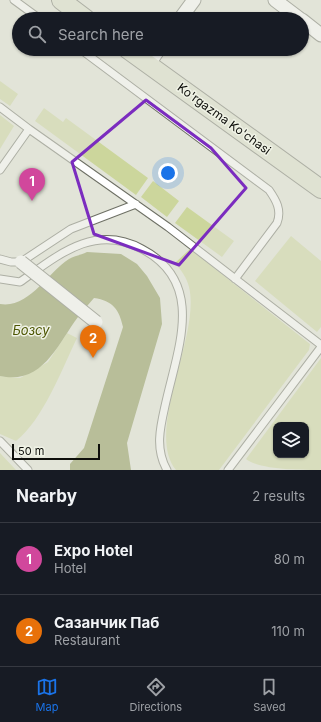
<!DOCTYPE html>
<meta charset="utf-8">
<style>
body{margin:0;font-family:Inter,sans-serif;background:#20242c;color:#f1f3f6}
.controls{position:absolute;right:12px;bottom:12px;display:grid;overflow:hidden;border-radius:8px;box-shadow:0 1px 3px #0004}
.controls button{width:36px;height:36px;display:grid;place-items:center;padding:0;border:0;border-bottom:1px solid #363941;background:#171b24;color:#f1f3f6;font:20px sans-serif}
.scale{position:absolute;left:12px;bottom:10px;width:88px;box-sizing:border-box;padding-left:4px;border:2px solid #0e0f0b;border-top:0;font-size:11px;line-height:14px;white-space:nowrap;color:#0e0f0b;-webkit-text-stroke:3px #eff2e5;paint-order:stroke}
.you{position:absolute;left:168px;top:173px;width:14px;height:14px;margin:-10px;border:3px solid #fff;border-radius:50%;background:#1a73e8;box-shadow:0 0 0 6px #1a73e833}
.badge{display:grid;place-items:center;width:26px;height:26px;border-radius:50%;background:#1a73e8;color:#fff;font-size:13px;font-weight:700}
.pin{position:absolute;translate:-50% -33px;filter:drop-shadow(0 1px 2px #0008)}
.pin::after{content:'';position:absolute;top:21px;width:14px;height:12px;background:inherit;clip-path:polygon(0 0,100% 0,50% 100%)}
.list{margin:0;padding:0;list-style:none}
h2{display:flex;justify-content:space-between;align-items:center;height:52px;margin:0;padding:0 16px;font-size:17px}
h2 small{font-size:13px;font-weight:400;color:#9ea1a6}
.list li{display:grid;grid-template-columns:26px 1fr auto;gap:12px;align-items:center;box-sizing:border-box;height:72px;padding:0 16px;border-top:1px solid #363941}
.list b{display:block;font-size:15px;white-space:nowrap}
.list p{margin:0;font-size:13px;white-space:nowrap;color:#9ea1a6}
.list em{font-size:13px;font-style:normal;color:#9ea1a6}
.icon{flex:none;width:22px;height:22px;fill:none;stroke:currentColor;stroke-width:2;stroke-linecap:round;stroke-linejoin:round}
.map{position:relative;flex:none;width:321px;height:470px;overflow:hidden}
.search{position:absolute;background:#171b24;box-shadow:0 1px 3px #0004;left:12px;right:12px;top:12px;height:44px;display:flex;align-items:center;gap:10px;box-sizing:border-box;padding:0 14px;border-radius:22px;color:#9ea1a6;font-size:15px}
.sheet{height:196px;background:#171b24}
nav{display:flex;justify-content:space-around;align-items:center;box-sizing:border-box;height:56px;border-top:1px solid #363941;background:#171b24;font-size:11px;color:#9ea1a6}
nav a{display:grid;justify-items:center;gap:2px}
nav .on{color:#1a73e8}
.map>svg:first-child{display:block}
</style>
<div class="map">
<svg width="321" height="470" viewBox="0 0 321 470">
<rect width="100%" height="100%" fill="#e2e4d8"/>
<path fill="#ccd69c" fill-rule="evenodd" d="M0,81L18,94L10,106L0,99Z
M44,108L63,122L66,118L148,178L136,195L35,121Z
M0,115L14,126L0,149Z
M153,181L179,201L167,217L141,197Z
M187,207L234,241L222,257L175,223Z
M291,236L321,261V327L317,332L255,281Z
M190,249L310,344L309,350L219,470H176C144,431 201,336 189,287C187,278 181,270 175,263Z
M67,333L77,338C62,369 43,420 16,441L0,434V376L20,378L48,362Z
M321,358V470C300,470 260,470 246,459ZM276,425H306V455H276Z
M0,453L16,470H0Z"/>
<path fill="#85904d" d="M87,252L121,254L137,264L147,276L160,298L162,324L127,443L131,470H70V464L84,448L123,327C119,309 113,301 94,298C89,304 83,310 78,317C57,345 43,385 0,376V304C29,309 48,272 69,259C74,256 81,255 87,252Z"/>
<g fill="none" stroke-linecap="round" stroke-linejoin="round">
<defs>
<path id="lane" d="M14,0L40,19
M80,49L269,190C276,200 282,210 277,223L235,279
M0,107L29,129
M0,170L29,129L168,227L321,345
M0,259L11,262H21L71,229L136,204
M0,279L20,282C57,256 94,223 142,249C207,283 177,350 165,406C160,428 155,449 167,470
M0,441L28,470
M228,470L321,347"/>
<path id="street" d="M275,0L300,19
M180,19L194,0
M302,20L321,35
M148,65L159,49"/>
<path id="secondary" d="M61,0L86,19
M127,49L321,189"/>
</defs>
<use href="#lane" stroke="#6e7065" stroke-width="9"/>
<use href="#street" stroke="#6e7065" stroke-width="15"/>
<use href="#secondary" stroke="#6e7065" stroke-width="20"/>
<use href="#lane" stroke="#fff" stroke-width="7"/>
<use href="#street" stroke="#fff" stroke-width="13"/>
<use href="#secondary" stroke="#dce0ca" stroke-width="18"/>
<defs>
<path id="street-bridge" d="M21,262L96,322"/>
</defs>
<use href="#street-bridge" stroke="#6e7065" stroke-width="15" stroke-linecap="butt"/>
<use href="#street-bridge" stroke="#fff" stroke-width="13"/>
</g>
<path d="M0 0H321V470H0ZM146,100L211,148L246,188L179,265L94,234L72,162Z" fill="#e2e4d8" fill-opacity=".55" fill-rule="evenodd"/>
<path fill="none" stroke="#7b2cbf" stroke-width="3" stroke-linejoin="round" d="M146,100L211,148L246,188L179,265L94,234L72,162Z"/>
<g text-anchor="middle" stroke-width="3" stroke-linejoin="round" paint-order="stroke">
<g font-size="12" fill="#0e0f0b" stroke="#eff2e5">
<text transform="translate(224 119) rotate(36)" y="4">Ko'rgazma Ko'chasi</text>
</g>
<g font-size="13" font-style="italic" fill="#4d5603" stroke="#eff2e5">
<text x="31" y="335">Бозсу</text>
</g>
</g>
</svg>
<div class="controls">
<button><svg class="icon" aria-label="layers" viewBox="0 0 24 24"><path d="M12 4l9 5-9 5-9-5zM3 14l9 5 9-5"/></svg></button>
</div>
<div class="scale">50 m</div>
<div class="you"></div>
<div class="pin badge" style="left:32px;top:201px;background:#d1479c">1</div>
<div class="pin badge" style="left:93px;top:358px;background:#e8710a">2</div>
<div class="search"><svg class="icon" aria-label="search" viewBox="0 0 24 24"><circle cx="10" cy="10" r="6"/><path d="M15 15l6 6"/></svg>Search here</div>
</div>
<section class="sheet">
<h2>Nearby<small>2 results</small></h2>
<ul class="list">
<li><span class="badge" style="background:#d1479c">1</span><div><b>Expo Hotel</b><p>Hotel</p></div><em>80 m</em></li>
<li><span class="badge" style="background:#e8710a">2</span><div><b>Сазанчик Паб</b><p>Restaurant</p></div><em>110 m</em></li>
</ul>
</section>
<nav>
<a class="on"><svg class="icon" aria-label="map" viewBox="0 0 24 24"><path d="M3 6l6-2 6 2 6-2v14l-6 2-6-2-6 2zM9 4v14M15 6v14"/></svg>Map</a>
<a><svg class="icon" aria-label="directions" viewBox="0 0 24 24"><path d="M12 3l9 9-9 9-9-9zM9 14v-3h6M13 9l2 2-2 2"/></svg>Directions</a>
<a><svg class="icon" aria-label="saved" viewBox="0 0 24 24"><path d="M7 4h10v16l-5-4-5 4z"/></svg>Saved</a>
</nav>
